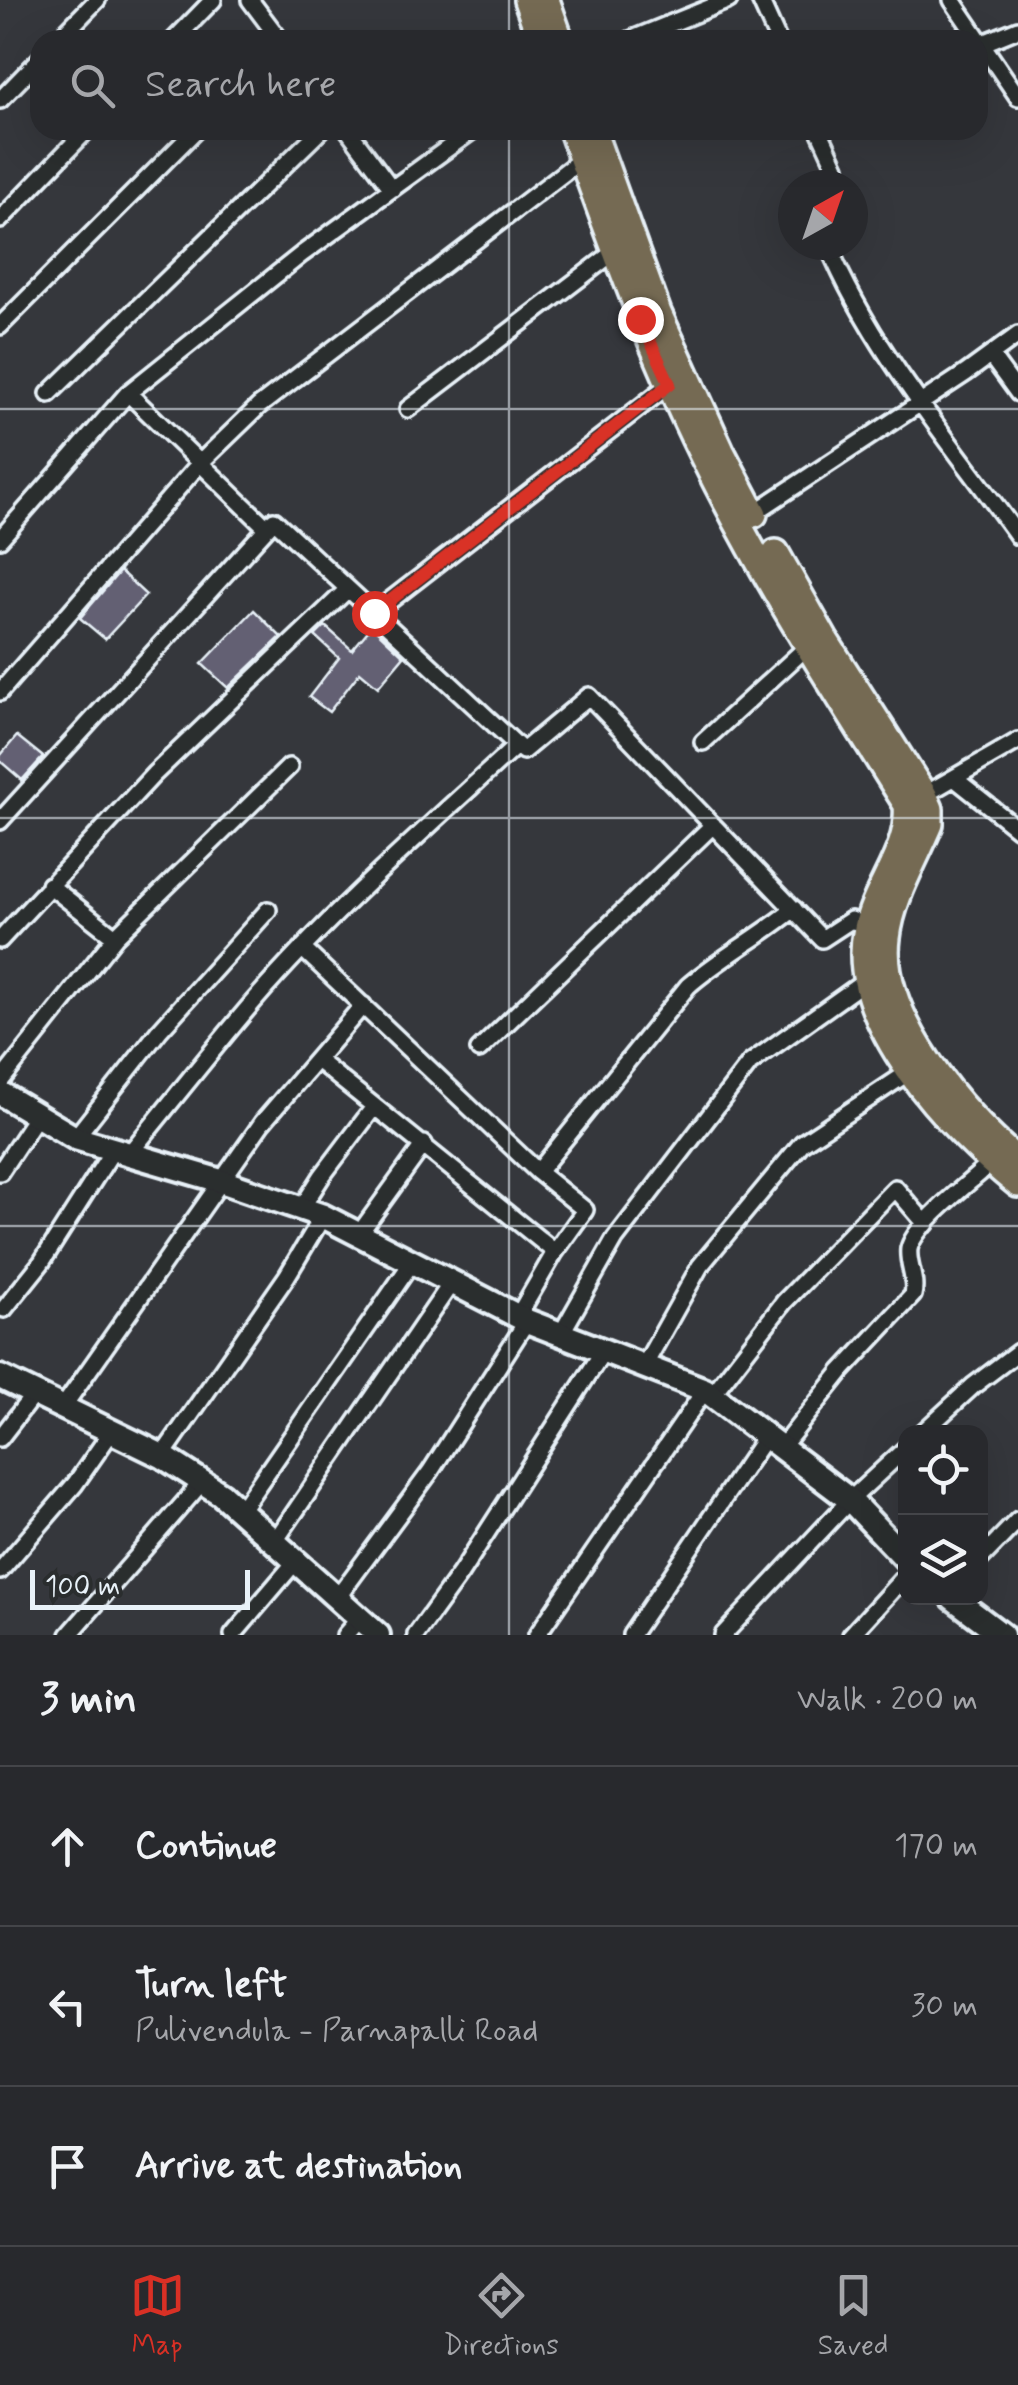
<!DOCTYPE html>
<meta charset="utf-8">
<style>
body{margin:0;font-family:Mynerve,sans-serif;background:#303135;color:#f1f3f6}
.controls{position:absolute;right:30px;bottom:30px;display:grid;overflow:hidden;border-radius:20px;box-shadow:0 10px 40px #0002}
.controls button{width:90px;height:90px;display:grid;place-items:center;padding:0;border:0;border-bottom:2px solid #444549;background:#28292d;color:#f1f3f6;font:50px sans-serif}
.compass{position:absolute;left:778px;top:170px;width:90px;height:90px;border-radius:50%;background:#28292d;box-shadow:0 10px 40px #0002;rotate:40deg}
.scale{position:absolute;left:30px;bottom:25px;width:220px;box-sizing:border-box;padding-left:10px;border:5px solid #e8f1f8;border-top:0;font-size:28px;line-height:35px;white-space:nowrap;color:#e8f1f8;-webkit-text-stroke:8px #2a2d2e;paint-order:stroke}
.stop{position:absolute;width:30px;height:30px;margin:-22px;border:8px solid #d93025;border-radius:50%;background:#fff}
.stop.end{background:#d93025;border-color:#fff;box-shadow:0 2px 10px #0008}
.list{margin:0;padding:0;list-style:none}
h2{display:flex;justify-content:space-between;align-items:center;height:130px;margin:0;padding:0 40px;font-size:42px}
h2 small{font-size:32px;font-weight:400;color:#a5a6aa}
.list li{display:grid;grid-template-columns:65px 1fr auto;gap:30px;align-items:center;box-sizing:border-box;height:160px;padding:0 40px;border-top:2px solid #444549}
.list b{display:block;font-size:38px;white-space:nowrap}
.list p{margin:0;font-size:32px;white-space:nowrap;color:#a5a6aa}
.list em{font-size:32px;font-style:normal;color:#a5a6aa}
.icon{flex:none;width:55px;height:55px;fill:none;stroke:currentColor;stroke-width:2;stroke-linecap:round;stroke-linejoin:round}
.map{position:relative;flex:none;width:1018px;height:1635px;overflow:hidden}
.search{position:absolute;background:#28292d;box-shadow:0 10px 40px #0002;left:30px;right:30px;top:30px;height:110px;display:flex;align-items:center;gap:25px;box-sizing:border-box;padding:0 35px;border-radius:30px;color:#a5a6aa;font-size:38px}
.sheet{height:610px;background:#28292d}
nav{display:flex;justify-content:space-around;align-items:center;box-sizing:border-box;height:140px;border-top:2px solid #444549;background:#28292d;font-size:28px;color:#a5a6aa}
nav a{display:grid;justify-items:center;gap:5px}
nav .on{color:#d93025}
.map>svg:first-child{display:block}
</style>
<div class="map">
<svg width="1018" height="1635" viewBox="0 0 1018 1635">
<rect width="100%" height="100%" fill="#35373c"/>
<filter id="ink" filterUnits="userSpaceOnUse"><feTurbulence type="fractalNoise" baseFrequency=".01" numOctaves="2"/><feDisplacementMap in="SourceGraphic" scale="20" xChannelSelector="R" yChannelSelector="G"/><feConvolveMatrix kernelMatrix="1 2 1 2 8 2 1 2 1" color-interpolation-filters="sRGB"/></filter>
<g filter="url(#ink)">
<path fill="#636073" stroke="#e8f1f8" stroke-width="2.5" d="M120,571L146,595L105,639L80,618Z
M254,610L281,637L228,688L202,664Z
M325,626L352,650L372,626L404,656L378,687L360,672L329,712L309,697L339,658L315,636Z
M17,736L43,757L22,780L0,761V756Z"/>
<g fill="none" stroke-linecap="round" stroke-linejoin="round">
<defs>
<path id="street" d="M250,0L280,40
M760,0L778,40
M952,0L1018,97
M58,40L97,0
M174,40L213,0
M630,40L729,0
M981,44L1018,29
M0,100L40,59
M348,130L392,189
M819,130L836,167L838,185
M0,220L87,130
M828,245C871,349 953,445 1018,536
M0,326L196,130
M991,356L1018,393
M128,393L267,528L274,520L523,751L589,696L822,939L851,920L867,926
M49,394L321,130
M408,409L614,252
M748,517L966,373L1018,335
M0,539L128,393L302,254L473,130
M374,613L670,384
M0,692L200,463L259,406L582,159
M703,742L808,646
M954,778L1018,829
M924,795L1018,741
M0,821L267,528
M49,885L115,937
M0,940L154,774L348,589
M303,949L538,1172L585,1210L555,1252L518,1316
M479,1050L713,825
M317,1060L555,1252
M0,1082L115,937L289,767
M75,1138L159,1031L268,910
M128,1155C170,1104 211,1051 254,1001C334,909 427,828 516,746
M0,1172L37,1116
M538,1172L688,986C721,957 760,937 794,909
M301,1209L322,1176L374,1107
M359,1234L424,1144
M4,1309L41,1263L113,1150
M561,1334L615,1239L750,1063L868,979
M644,1366L700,1266L802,1143L909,1072
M712,1395L784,1302L895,1188L926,1224
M63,1407L262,1123L363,1005
M923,1432L973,1386L1018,1352
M0,1438L34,1394
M781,1448L842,1371L913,1295C917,1279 907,1264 909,1249C914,1224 972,1181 991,1163
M162,1456L287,1276L323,1216
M240,1511L413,1261
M275,1541L452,1282
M980,1559L1018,1520
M0,1571L75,1484L112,1431
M337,1598L430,1472L527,1321
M69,1635L202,1482
M233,1635L296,1561
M345,1635L359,1619
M416,1635L460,1574L604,1350
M537,1635L705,1390
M631,1635L766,1436
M723,1635L850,1500L906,1448
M851,1635L906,1575"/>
<path id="secondary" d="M0,1093L75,1138L221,1181L323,1216L527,1321L705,1390L850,1500L906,1559
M0,1377L162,1456L221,1494L378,1635
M953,1598L1002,1635"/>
<path id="primary" d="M527,0L541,40
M546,0L560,40
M572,130C611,241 651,350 703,456C762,577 836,691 907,805C911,850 876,886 867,928C845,1021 952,1131 1018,1184
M592,130L658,313L721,451L754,514
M776,553L825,640L924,795L930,809V824C915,860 891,899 887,938C877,1014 962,1116 1018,1161"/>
</defs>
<use href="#street" stroke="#e8f1f8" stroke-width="22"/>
<use href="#secondary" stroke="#e8f1f8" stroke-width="30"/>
<use href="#primary" stroke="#e8f1f8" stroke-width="32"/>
<use href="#street" stroke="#2a2d2e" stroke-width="15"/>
<use href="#secondary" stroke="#2a2d2e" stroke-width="22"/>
<use href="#primary" stroke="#746b52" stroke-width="25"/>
</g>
</g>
<g fill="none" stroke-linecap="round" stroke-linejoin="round" filter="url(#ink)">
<path stroke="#d93025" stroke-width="12" d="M374,613L670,384L640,319"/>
</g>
<path fill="none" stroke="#e8f1f8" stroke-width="2.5" stroke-opacity="0.55" d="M509,0V40M509,130V1635M0,409H1018M0,818H1018M0,1226H1018"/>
</svg>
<div class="controls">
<button><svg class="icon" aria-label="locate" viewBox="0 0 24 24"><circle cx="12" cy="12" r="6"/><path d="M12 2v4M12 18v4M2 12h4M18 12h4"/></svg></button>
<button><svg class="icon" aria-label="layers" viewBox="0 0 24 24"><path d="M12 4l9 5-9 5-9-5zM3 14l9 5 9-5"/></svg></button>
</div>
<svg class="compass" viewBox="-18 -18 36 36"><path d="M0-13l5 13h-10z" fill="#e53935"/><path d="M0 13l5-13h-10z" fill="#a5a6aa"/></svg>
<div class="scale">100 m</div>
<div class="stop" style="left:374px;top:613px"></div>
<div class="stop end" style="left:640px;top:319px"></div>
<div class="search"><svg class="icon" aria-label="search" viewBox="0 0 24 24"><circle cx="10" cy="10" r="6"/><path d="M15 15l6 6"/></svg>Search here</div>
</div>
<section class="sheet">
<h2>3 min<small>Walk · 200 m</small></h2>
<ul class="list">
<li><svg class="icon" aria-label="ahead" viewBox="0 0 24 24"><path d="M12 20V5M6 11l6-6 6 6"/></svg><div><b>Continue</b></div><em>170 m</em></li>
<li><svg class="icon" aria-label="left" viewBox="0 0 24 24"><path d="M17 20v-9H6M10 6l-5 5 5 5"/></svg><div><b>Turn left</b><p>Pulivendula - Parnapalli Road</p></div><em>30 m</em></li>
<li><svg class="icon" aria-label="arrive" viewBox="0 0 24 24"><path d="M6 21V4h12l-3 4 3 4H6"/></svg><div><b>Arrive at destination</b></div></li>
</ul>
</section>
<nav>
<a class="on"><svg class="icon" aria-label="map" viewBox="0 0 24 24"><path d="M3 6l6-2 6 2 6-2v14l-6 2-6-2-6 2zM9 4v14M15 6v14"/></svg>Map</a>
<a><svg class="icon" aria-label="directions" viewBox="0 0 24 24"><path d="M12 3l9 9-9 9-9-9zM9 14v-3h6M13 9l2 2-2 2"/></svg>Directions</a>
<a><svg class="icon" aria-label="saved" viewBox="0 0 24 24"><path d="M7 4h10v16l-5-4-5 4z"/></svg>Saved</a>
</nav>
